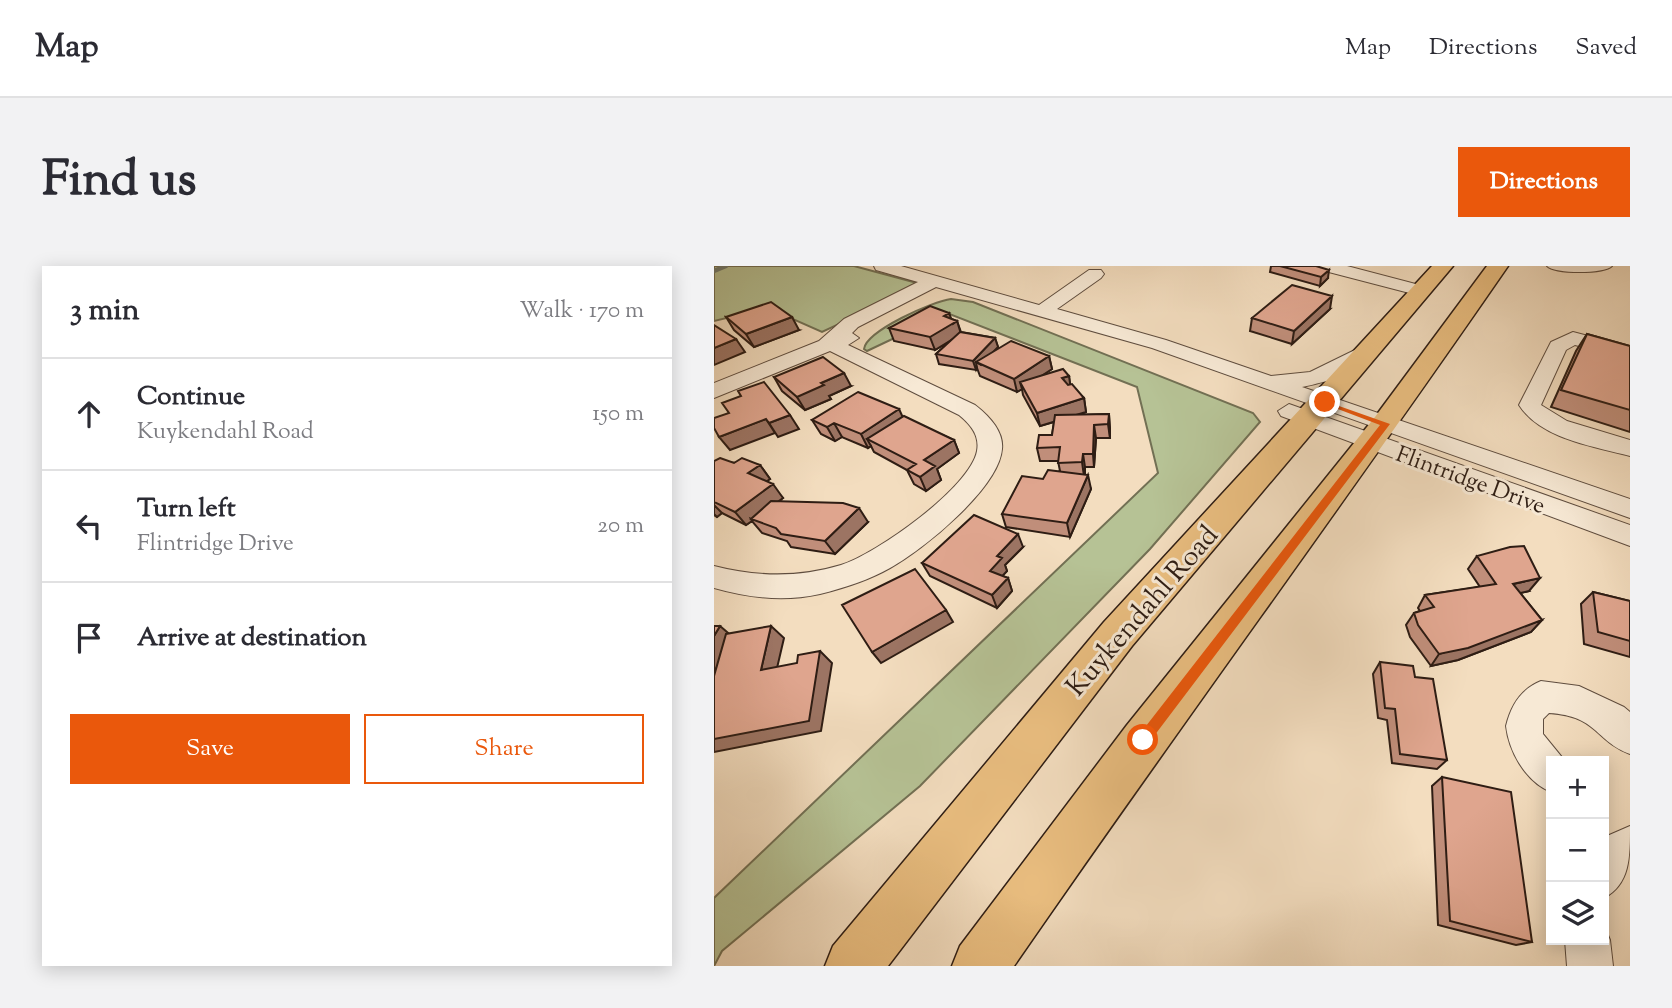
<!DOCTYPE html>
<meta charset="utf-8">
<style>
body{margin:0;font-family:"Sorts Mill Goudy",serif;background:#f2f2f3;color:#2b2b33}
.controls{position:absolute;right:21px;bottom:21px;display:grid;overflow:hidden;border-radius:0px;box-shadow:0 4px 18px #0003}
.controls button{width:63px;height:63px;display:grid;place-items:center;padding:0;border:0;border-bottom:2px solid #e1e1e2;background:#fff;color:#2b2b33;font:35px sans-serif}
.stop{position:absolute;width:21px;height:21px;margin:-16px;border:5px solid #ea580c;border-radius:50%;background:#fff}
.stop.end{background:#ea580c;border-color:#fff;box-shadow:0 2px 7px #0008}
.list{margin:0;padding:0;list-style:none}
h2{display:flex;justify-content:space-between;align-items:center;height:91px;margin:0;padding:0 28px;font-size:30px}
h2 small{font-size:23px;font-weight:400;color:#7c7c81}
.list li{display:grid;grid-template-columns:46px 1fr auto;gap:21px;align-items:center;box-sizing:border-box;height:112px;padding:0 28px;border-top:2px solid #e1e1e2}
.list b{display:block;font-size:26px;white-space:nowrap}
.list p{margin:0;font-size:23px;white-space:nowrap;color:#7c7c81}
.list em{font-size:23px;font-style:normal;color:#7c7c81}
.actions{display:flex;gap:14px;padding:21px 28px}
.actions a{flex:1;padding:16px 0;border:2px solid #ea580c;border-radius:0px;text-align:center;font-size:24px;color:#ea580c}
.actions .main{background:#ea580c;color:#fff}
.icon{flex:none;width:38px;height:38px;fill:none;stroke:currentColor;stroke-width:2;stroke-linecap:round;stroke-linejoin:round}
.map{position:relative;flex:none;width:916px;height:700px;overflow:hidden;border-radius:0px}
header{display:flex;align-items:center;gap:42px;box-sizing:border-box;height:98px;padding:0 35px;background:#fff;border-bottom:2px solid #e1e1e2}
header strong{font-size:33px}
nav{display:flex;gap:38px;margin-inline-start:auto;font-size:24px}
.intro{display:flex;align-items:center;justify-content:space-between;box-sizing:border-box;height:168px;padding:0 42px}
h1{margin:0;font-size:49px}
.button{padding:18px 32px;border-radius:0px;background:#ea580c;color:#fff;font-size:24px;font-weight:700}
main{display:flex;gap:42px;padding:0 42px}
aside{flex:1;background:#fff;border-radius:0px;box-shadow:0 4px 18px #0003}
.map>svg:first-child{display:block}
</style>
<header>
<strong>Map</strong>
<nav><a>Map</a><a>Directions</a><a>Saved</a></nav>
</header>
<div class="intro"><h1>Find us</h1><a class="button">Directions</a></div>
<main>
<aside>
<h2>3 min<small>Walk · 170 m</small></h2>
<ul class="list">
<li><svg class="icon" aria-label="ahead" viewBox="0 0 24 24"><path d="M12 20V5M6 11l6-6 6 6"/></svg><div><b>Continue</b><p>Kuykendahl Road</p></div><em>150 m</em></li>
<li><svg class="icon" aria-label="left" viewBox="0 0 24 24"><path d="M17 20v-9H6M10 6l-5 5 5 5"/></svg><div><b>Turn left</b><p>Flintridge Drive</p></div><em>20 m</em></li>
<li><svg class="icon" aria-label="arrive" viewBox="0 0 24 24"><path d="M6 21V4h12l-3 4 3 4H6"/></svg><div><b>Arrive at destination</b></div></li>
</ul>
<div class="actions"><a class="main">Save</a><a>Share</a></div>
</aside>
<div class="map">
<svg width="916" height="700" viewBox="0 0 916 700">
<rect width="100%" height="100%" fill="#f3ddbf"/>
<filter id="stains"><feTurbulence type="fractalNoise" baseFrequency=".00286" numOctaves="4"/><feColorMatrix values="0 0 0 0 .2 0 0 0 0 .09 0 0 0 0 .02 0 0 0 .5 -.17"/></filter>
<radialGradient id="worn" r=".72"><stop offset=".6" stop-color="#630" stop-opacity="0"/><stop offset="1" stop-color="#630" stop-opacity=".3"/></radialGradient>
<path fill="#b6c295" stroke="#727054" stroke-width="2" d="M0,0H140L203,17L185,30L108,66L54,42L0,55Z
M237,33L259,36L539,147L546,156L436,283L206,520L8,685L0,700V632L444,207L423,121L233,47L153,85L150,83C152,65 219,35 237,33Z"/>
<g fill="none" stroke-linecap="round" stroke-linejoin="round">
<path stroke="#6f7c71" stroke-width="4.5" d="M0,5L12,0"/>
<defs>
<path id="minor" d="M160,0H187L325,39L375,4H387L390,8L387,12L343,43L452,74L557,110L596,106L647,81H661L664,85C649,106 613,116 588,121L916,233V252L438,82L222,21L144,61L138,67L145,72L134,79L261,139C274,149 290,165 288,183C285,222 209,284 176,302C155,314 130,322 106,328C70,336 35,332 0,322V300C43,311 84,312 127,299C162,288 256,222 263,185C266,169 256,158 245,149L116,85L0,132V117L105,75L130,53L204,16L162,4Z
M605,0H633L713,21L716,25L707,30L607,4Z
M833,0H898C890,8 841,8 833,0Z
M859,66L916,81V93L861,79L852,84L827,139L853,155L916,174V190C879,180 827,173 805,139L837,76Z
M575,138L916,259V280L567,150L564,145Z
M827,415L865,420L910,441L916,446V488C881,475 884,450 835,447L829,453V468L851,495H837V526C812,516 795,486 792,460C797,439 807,423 827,415Z
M916,560C916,592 916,618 890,632V575L893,570Z
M890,660L896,674L899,700H853L851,674H890Z"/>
<path id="major" d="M718,0H739L418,380L174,700H111L119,680L390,356Z
M773,0H794C632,235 462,465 300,700H238L246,680L413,459L661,151Z"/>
</defs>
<use href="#minor" stroke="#5f4d3f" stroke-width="2"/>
<use href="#major" stroke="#2e1d14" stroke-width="3"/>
<use href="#minor" fill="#f7e9d5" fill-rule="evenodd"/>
<use href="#major" fill="#eabe80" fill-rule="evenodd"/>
</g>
<path fill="#c08e7a" stroke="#2e1d14" stroke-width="2" d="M557,0H602L614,12L606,20L556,6Z
M616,43L578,78L536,65L538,52Z
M235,47L237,53L243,55L247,66L281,72L284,81L279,86L335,90L338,103L328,109L355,110L356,119L370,132L372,146L363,149L395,148L396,172H382L380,201H371V209L377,223L356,271L292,261L288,248L329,213L346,205L344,195H326L323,182L338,169L340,156L326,160L309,129L308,123L303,126L266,110L263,102L262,104L225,98L222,88L236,75L221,84L180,75L175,62Z
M12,51L85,64L40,81L20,64Z
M873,68L916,80V166L837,141L862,85Z
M60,111L137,120L115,130L117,133L91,144L68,125Z
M188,151L240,174L245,187L223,203L227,214L212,225L200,218L193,204L160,186L157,180L154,182L128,171L121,175L107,168L98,154Z
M0,195L46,199L56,213L52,215L69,232L65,235L154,256L121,288L77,281L73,275L48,267L38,255L32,259L8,247L3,251L0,249Z
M309,281L291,299L293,305L288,310L294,312L298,325L283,342L216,310L208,297Z
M763,290L815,325L806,327L828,354L817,366L744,394L717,400L696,371L692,359L700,347L706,345L704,342L711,329L766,321L754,303Z
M879,326L916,335V391L870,378L867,338Z
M666,396L701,411L733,494L723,503L678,497L673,454L664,452L659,408Z
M728,511L818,676L802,679L724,659L718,520Z"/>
<path fill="#9c7463" stroke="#2e1d14" stroke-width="2" d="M615,4L614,12L606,20L607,11Z
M618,30L616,43L578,78L580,65Z
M235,47L239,58L243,55L247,68L221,84L216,71L230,50Z
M78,51L85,64L40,81L32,68Z
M281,72L284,81L267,99L262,96L263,102L262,104L259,95Z
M22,73L31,86L0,99V82Z
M335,90L338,103L309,122L306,116L308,123L303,126L300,113Z
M130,107L137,120L115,130L117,133L91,144L83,131L107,117Z
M355,110L357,124L348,112Z
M370,132L372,146L326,160L323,147Z
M185,143L191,156L153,173L157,180L154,182L147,168Z
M395,148L396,162V172L394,158Z
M76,149L85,163L64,171L55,157Z
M52,153L61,167L16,184L5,171Z
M120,157L128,171L121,175L113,161Z
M380,159L382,172L380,201L379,188Z
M240,174L245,187L223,203L227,214L212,225L206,211L210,194Z
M369,188L371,201L370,210L368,196Z
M46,199L56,213L45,221L34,207Z
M374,209L377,223L356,271L353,257Z
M59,218L69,232L39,254L37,253L38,255L32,259L21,246Z
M0,239L8,247L3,251L0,248Z
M145,242L154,256L121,288L111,275Z
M304,268L309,281L291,299L293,305L282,317L276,305L283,290Z
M294,312L298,325L283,342L278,329Z
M826,312L815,325L789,331L799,318Z
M232,344L239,356L167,397L158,386Z
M828,354L817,366L744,394L717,400L725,388Z
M6,360L20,372L0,406V370Z
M57,360L70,372L60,415L47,404Z
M106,385L118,397L107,465L0,486V473Z"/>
<path fill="#dfa58e" stroke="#2e1d14" stroke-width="2" d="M566,0H602L615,4L607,11Z
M578,19L618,30L580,65L538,52Z
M57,36L78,51L32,68L12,51Z
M216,40L235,47L230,50L243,55L216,71L175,62Z
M0,59L22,73L0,82Z
M246,66L281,72L259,95L222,88Z
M873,68L916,80V144L847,124Z
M297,75L335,90L300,113L262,96Z
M109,91L130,107L107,117L110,119L83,131L60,111Z
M349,103L355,110L348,112L354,119L358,118L370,132L323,147L306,116Z
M50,116L76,149L55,157L52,153L5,171L0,162V152L15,147L8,137L27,130L24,125Z
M144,126L185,143L147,168L120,157L113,161L98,154Z
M395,148L394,158L380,159L379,188H369L368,196L344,197L346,181L323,182L325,169H338L341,149Z
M190,150L240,174L210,194L221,200L206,211L193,204L202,198L153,173Z
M6,192L20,197L28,192L46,199L34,207L59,218L21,246L0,236V195Z
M334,204L374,209L353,257L288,248L308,210L329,213Z
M57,235L129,237L145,242L111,275L67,268L62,262L37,253Z
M260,249L304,268L283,290L288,292L276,305L294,312L278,329L208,297Z
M810,280L826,312L799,318L828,354L754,382L725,388L704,359L700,347L720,341L711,329L782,318L763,290L796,281Z
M201,303L232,344L158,386L128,339Z
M879,326L916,335V375L884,366Z
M0,360H6L0,370Z
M57,360L47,404L83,397L84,389L106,385L95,455L0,473V410L12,368Z
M666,396L699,400L701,411L719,413L733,494L686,488L681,443L671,442Z
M728,511L797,526L818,676L736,655Z"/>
<path fill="#ea580c" d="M608,134L676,158L434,478H425V469L666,159L608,137Z"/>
<g text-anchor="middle" stroke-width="6" stroke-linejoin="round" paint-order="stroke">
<g font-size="23" fill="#2e1d14" stroke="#f7e9d5">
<text transform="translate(757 213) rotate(20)" y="8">Flintridge Drive</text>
</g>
<g font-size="28" fill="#2e1d14" stroke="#f7e9d5">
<text transform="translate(427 344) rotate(-49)" y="10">Kuykendahl Road</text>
</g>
</g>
<rect width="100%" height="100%" filter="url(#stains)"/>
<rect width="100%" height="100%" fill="url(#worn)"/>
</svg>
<div class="controls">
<button>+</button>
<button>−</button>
<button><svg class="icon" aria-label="layers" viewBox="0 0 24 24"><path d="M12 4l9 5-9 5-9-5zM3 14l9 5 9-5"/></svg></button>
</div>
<div class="stop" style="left:429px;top:474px"></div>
<div class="stop end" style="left:611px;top:136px"></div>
</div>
</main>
